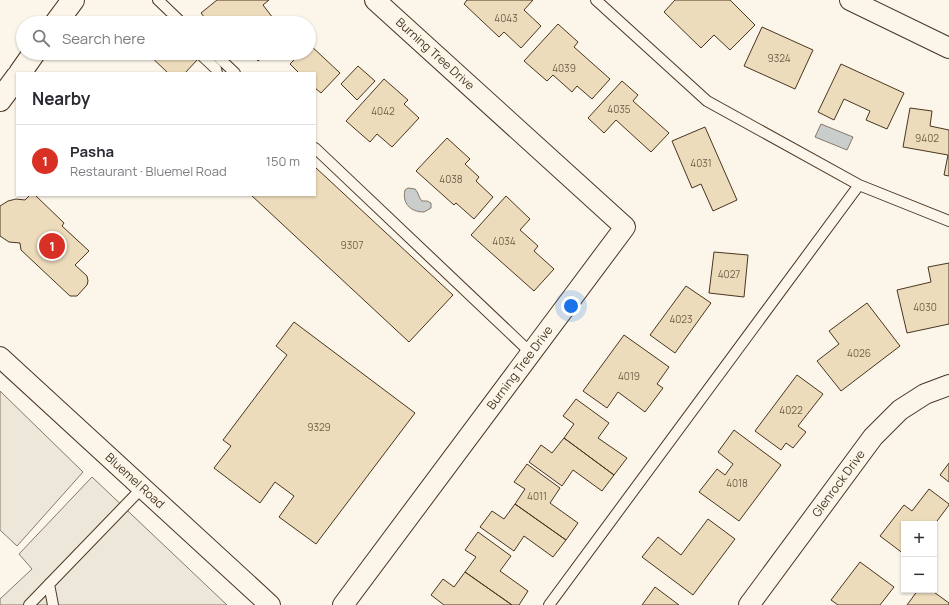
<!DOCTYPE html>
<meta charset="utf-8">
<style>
body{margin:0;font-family:Manrope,sans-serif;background:#f2f2f3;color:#2b2b33}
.controls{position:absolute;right:12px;bottom:12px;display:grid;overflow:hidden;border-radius:0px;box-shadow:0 1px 3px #0004}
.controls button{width:36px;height:36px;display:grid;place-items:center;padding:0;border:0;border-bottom:1px solid #e1e1e2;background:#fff;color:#2b2b33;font:20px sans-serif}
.you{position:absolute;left:571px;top:306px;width:14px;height:14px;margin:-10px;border:3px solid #fff;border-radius:50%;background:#1a73e8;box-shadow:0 0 0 6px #1a73e833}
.badge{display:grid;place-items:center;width:26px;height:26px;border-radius:50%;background:#d93025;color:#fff;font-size:13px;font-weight:700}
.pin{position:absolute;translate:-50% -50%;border:2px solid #fff;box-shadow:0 1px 4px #0006}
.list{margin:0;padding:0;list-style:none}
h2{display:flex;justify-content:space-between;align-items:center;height:52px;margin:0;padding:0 16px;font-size:17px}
h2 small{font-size:13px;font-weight:400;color:#7c7c81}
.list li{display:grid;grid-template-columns:26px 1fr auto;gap:12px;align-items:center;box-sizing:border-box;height:72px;padding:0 16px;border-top:1px solid #e1e1e2}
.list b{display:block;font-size:15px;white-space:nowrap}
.list p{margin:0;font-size:13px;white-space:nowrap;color:#7c7c81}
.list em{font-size:13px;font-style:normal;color:#7c7c81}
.icon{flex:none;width:22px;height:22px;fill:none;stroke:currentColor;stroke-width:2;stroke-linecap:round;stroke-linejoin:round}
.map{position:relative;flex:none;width:949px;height:605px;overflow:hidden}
.search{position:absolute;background:#fff;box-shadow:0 1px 3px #0004;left:16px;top:16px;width:300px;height:44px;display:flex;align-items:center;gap:10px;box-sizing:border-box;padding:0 14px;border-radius:22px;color:#7c7c81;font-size:15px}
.panel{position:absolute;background:#fff;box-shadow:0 1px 3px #0004;left:16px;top:72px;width:300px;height:124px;border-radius:0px}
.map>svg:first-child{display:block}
</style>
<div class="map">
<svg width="949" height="605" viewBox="0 0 949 605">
<rect width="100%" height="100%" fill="#fbf6e9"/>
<path fill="#ede7d9" stroke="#887966" d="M0,391L83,472L17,546L0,530Z
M92,477L227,605H0V599L32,569L19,554Z"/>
<path fill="#c9cecd" stroke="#887966" d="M821,124L853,137L847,150L815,137Z
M408,188L415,189C419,193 418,197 422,201H427L431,203V208L424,212C410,212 402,203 405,190Z"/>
<path fill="#ecdcbc" stroke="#4a3520" d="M217,0H269L263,5L273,18L267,22L268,23H209L201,13Z
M467,0H533L524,10L541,26L521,48L504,32L499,37L464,4Z
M675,0H730L755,25L730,50L714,35L701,48L664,12Z
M152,16L160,23H146Z
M558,24L578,42L574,47L610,79L592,99L577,86L572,92L553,75L547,81L524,61Z
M762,27L813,50L795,89L744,66Z
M309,44L340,73L321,93L315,88V73H299L290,64L301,53H309Z
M147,53H192L198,59L185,73H168Z
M252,53H268L258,61Z
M841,64L904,93L887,129L866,120L870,111L844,99L834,120L818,112Z
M358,66L375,81L357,100L341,84Z
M384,79L408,100L404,104L419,118L392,147L377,134L370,142L346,121Z
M622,81L638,95L633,101L669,133L651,152L616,120L604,133L588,118Z
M910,108L932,111L930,126L949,130V176L944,175L948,155L903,147Z
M705,127L737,200L713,211L701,184L692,188L672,141Z
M447,138L470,159L465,164L479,177L476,181L493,197L474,219L456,203L454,205L416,171Z
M315,167L453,295L409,342L251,195H315Z
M30,195H35L64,223L62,226L89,251L75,265L87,276L88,281L87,285L77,296H70L21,250L20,243L9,242L0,236V206L8,201L16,199L25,200Z
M506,196L530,219L520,230L538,246L534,251L554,269L534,291L471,235Z
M714,252L748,255L744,297L709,293Z
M949,263V324L907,333L897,290L931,282L928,267Z
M686,286L711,303L675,353L650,335Z
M867,303L900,346L841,391L817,361L839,344L829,331Z
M294,322L415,413L316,544L279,517L294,496L275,482L260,503L214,468L231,446L223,440L287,355L276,346Z
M624,335L669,367L657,384L663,388L645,412L618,392L607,408L583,391Z
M797,375L823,394L798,426L806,432L793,448L786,443L781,450L755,431Z
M576,399L609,423L598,438L627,458L614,475L564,438L574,424L563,416Z
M734,430L781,465L739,521L699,492L717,469L725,475L733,464L718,452Z
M564,438L614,475L602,491L573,470L562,486L529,462L541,445L552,453Z
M949,463V482L940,475Z
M527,464L560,488L550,503L578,523L566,540L515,504L525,489L514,482Z
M929,489L949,504V505L934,525V524H904V554L880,536L904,505L912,511Z
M515,504L566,540L553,557L524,536L514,551L480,527L492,511L504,519Z
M708,519L735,539L693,595L642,557L658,537L681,555Z
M478,532L511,556L500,571L528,591L519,605H512L465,572L476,557L465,550Z
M860,562L894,587L880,605H838L831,600Z
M465,572L512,605H444L431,595L443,579L454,587Z
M655,587L679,605H642Z
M918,590H931L949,603V605H907Z"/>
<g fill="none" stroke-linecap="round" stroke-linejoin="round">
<defs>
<path id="service" d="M158,0L182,23
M596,0L707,101L859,185L949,221
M199,53L216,69L217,73
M214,53L235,73
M315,148L531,353
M49,584L53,605
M29,605L142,488
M549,605L859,185"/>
<g id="minor">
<path d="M850,0L949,48"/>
<path id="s1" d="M0,357L270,605"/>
<path id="s2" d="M343,605L625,227L375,0"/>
<path id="s3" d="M749,605L873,437L900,410L925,394L949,385"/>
</g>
<path id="primary" d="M56,23L73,0
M20,73L34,53
M0,100L17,77"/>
</defs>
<use href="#service" stroke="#4a3520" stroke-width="12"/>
<use href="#minor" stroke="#4a3520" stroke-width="22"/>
<use href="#primary" stroke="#4a3520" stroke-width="24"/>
<use href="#service" stroke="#fbf6e9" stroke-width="10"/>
<use href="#minor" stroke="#fbf6e9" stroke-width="20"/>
<use href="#primary" stroke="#fbf6e9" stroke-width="22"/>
</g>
<g text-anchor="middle" stroke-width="3" stroke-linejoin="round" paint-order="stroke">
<g font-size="10" fill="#725f47">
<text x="506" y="22">4043</text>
<text x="779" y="62">9324</text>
<text x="564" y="72">4039</text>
<text x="619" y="113">4035</text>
<text x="383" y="115">4042</text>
<text x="927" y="142">9402</text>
<text x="701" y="167">4031</text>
<text x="451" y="183">4038</text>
<text x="504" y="245">4034</text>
<text x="352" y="249">9307</text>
<text x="729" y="278">4027</text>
<text x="925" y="311">4030</text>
<text x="681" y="323">4023</text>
<text x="859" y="357">4026</text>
<text x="629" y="380">4019</text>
<text x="791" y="414">4022</text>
<text x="319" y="431">9329</text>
<text x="737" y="487">4018</text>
<text x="537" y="500">4011</text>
</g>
<g font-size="12" fill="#4a3520" stroke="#fbf6e9">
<text transform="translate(435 54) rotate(42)" y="4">Burning Tree Drive</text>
<text dy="4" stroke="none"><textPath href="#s2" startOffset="296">Burning Tree Drive</textPath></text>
<text dy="4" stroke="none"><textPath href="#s1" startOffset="183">Bluemel Road</textPath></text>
<text dy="4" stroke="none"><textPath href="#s3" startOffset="151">Glenrock Drive</textPath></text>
</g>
</g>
</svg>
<div class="controls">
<button>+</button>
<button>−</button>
</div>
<div class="you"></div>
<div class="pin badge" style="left:52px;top:246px">1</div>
<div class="search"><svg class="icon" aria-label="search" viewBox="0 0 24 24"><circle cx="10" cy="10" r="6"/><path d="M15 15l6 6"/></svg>Search here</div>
<section class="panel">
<h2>Nearby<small></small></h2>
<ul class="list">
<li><span class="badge">1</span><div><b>Pasha</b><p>Restaurant · Bluemel Road</p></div><em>150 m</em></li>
</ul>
</section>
</div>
